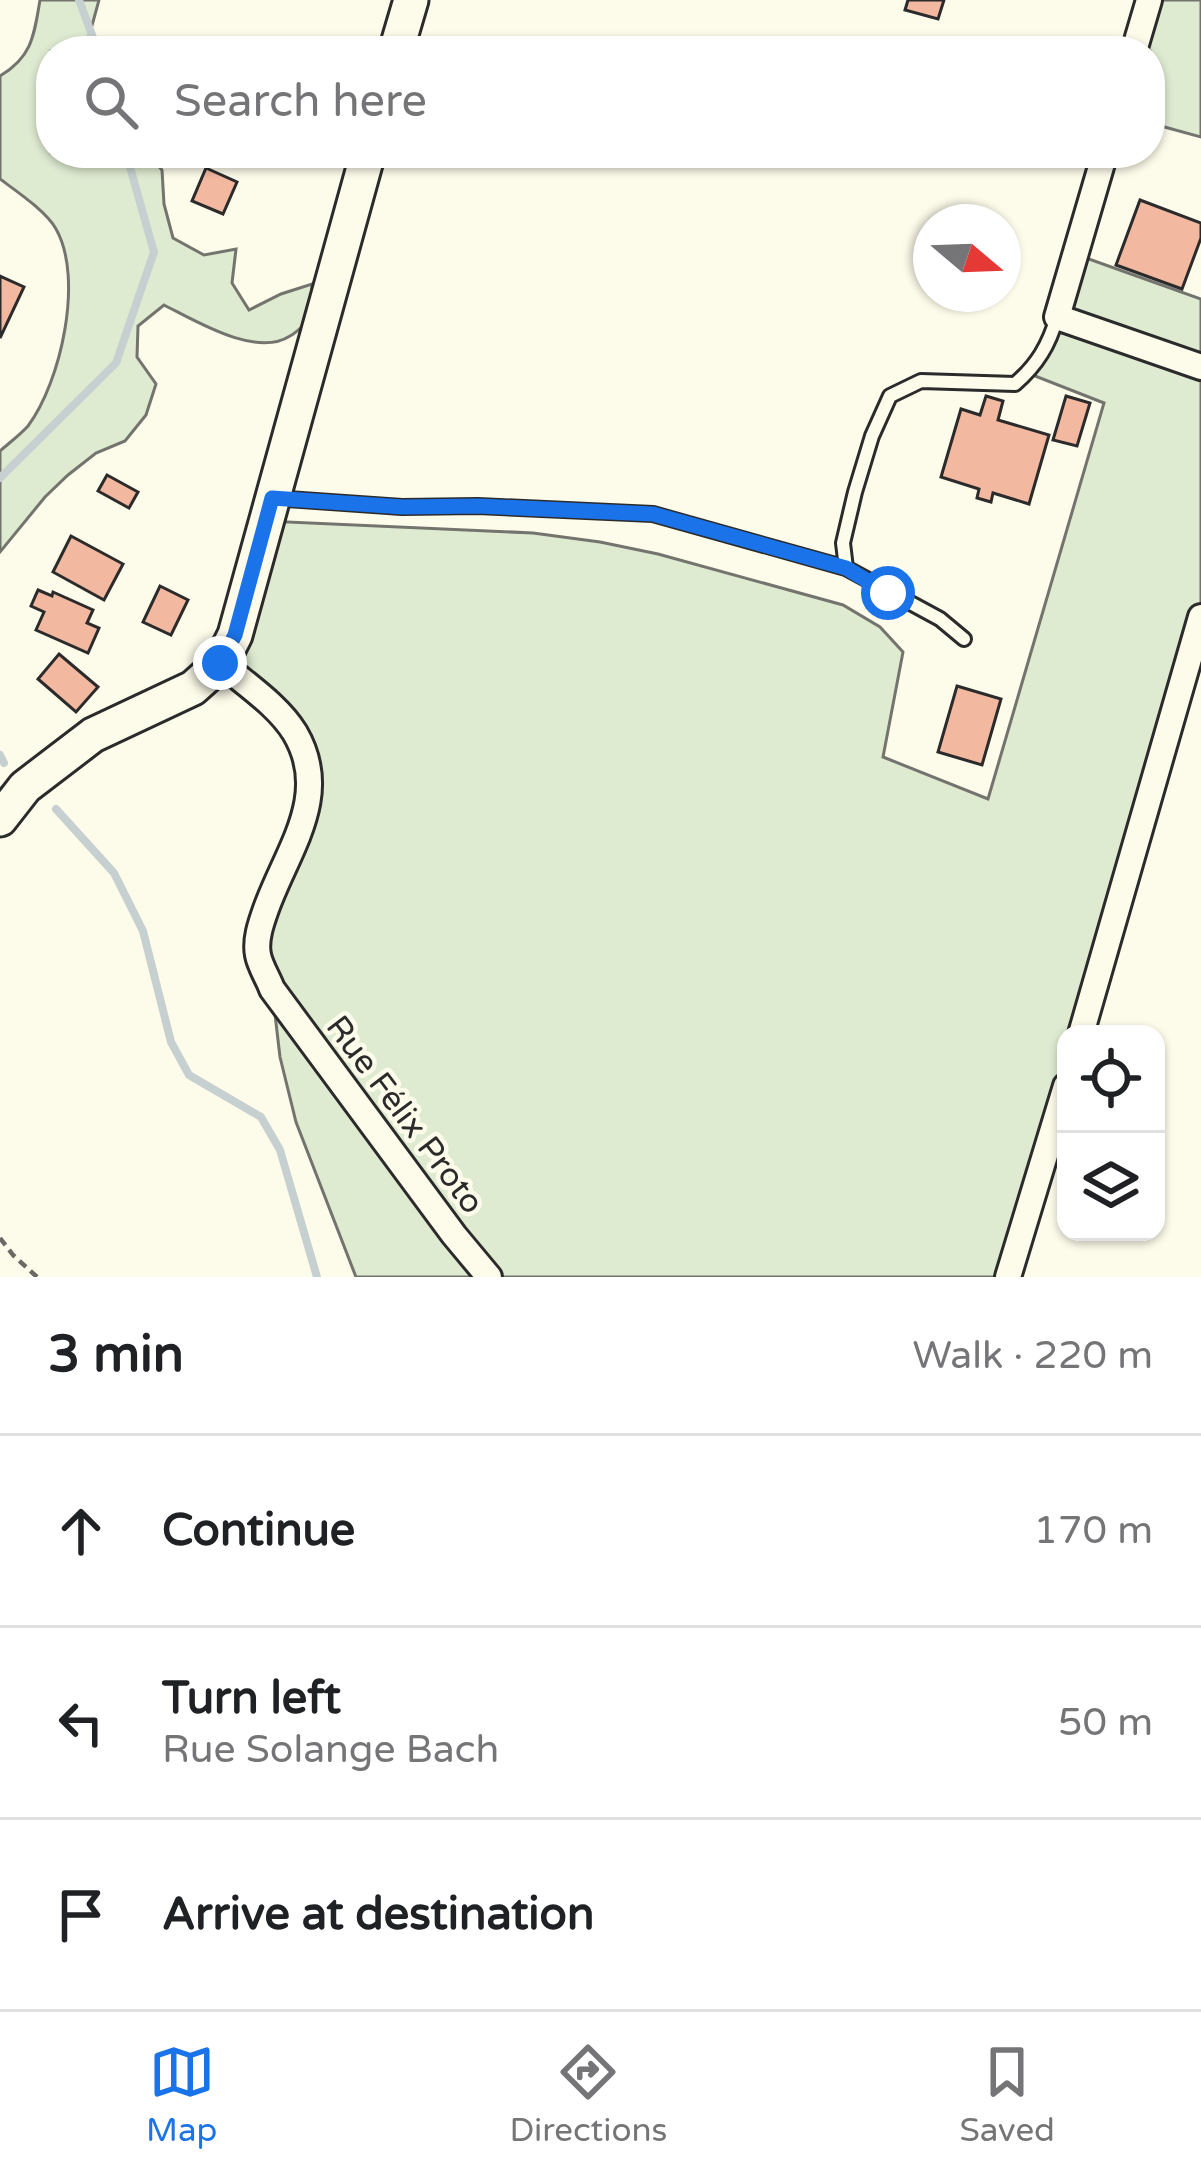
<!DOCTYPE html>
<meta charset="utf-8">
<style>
body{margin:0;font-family:"Varela Round",sans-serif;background:#f2f2f2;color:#202124}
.controls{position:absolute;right:36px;bottom:36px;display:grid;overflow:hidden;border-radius:24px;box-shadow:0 3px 9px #0004}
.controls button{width:108px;height:108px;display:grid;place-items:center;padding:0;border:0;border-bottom:3px solid #e0e0e0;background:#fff;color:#202124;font:60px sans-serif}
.compass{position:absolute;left:913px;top:204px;width:108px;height:108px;border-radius:50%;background:#fff;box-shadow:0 3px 9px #0004;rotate:109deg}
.stop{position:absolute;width:36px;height:36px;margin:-27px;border:9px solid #1a73e8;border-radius:50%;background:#fff}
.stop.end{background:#1a73e8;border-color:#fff;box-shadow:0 3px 12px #0008}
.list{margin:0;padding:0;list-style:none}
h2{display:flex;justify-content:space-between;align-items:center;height:156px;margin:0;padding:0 48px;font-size:51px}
h2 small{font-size:39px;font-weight:400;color:#757577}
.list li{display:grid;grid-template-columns:78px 1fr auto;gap:36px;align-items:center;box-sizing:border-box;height:192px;padding:0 48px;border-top:3px solid #e0e0e0}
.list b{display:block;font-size:45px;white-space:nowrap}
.list p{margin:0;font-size:39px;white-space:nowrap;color:#757577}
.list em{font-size:39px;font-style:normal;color:#757577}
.icon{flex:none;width:66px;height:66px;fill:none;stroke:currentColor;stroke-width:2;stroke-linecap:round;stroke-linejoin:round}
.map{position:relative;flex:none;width:1201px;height:1277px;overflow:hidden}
.search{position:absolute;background:#fff;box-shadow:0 3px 9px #0004;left:36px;right:36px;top:36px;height:132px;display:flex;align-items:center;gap:30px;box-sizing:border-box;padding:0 42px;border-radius:48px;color:#757577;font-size:45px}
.sheet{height:732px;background:#fff}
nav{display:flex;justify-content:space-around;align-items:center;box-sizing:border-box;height:168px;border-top:3px solid #e0e0e0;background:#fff;font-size:33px;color:#757577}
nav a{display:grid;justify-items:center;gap:6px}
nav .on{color:#1a73e8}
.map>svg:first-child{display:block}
</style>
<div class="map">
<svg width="1201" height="1277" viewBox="0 0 1201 1277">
<rect width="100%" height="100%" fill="#fdfbea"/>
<path fill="#deebd1" stroke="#74746e" stroke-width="3" d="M40,0H99L85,51H51V153H147L162,170L164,204L173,238L204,255L236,249L232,283L249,310L281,294L312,284V317C305,323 298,332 290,336C256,358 196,321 164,305L138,326L137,357L156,384L146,415L125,441L96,453L68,475L45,497L0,552V451C9,443 20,435 28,426C61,382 84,278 56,229C46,211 16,191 0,179V76C32,57 34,36 40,0Z
M1149,0H1201V137L1150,123V51H1134Z
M1075,254L1201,299V355L1059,308Z
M1057,317L1201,367V617L1081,1034H1066V1086L1008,1277H356L296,1122L280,1057L272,989L257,952L303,822L294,731L221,663L266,521L533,533L600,542L658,554L843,605L880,627L903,652L883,757L988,799L1104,403L1035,376V367Z"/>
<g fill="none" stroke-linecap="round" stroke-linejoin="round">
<path stroke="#c7d0d0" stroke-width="8" d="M79,0L98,51
M0,478L116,363L154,252L126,153
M0,755L4,763
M56,809L114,873L143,931L171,1042L189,1075L261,1117L280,1150L317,1277"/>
</g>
<path fill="#f2b8a0" stroke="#2b2b2b" stroke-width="3" d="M908,0H944L938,19L905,10Z
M206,168L237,182L223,214L192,201Z
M1140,200L1201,223V238L1182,289L1116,265Z
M0,276L24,287L0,338Z
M986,396L1003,401L998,420L1049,435L1029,504L993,493L991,502L977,498L979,489L941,477L961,409L980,415Z
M1066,396L1090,403L1077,446L1053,440Z
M107,475L138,492L129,508L98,491Z
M71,536L123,564L104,600L53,572Z
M160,586L188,600L171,635L143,622Z
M38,590L52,596L53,592L93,610L87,623L99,628L88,653L36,630L44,612L31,606Z
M59,654L98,687L76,712L38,679Z
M957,686L1001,699L982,765L938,752Z"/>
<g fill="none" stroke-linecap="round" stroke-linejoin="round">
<defs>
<path id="lane" d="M273,498L402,507L478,506L653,514L846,568L940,619L964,639
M846,568L843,543L855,492L872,436L890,396L921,381L1015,384C1037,365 1049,345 1057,317"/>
<path id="street" d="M1134,51L1149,0
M1105,153L1057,317L1201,367
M221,663C245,684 278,705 295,733C332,796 287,850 266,909C261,923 255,940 258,955C260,966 268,978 272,989L454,1235L489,1277
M1081,1034L1201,617
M1008,1277L1066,1086"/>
<path id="secondary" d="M396,51L411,0
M0,819L25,787L93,735L193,688L221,663L235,635L368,153"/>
</defs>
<use href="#lane" stroke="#2b2b2b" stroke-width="18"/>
<use href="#street" stroke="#2b2b2b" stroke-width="30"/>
<use href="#secondary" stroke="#2b2b2b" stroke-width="39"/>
<path stroke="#6a6964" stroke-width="4.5" stroke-dasharray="9 6" stroke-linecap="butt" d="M0,1238L13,1255L37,1277"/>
<use href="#lane" stroke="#fdfbea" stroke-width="12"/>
<use href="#street" stroke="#fdfbea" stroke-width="24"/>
<use href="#secondary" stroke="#fdfbea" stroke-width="33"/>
</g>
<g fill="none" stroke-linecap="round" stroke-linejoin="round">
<path stroke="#1a73e8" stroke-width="15" d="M220,663L235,635L272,498L403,507L478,506L653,514L846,568L888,593"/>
</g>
<g text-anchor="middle" stroke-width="9" stroke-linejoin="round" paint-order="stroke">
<g font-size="33" fill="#2b2b2b" stroke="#fdfbea">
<text transform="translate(406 1114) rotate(53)" y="12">Rue Félix Proto</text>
</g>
</g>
</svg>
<div class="controls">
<button><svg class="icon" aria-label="locate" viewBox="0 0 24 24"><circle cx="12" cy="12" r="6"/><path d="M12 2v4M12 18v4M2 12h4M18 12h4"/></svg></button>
<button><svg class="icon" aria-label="layers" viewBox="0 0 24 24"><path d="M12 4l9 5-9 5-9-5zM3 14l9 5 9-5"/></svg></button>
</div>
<svg class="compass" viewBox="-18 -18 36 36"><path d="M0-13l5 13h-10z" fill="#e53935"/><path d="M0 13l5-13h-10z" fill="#757577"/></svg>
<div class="stop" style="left:888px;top:593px"></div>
<div class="stop end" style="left:220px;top:663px"></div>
<div class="search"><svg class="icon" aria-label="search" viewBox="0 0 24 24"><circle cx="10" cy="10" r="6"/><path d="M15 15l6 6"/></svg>Search here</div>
</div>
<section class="sheet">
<h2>3 min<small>Walk · 220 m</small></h2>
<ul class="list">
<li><svg class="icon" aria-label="ahead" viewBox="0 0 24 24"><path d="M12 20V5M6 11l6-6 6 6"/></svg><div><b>Continue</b></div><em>170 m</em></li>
<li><svg class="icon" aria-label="left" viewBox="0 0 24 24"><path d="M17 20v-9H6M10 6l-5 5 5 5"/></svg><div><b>Turn left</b><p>Rue Solange Bach</p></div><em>50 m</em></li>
<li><svg class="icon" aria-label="arrive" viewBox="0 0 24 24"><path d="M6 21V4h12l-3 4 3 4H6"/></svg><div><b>Arrive at destination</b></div></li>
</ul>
</section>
<nav>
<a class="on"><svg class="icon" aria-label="map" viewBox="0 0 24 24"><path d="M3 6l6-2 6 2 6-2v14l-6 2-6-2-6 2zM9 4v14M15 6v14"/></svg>Map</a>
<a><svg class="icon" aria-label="directions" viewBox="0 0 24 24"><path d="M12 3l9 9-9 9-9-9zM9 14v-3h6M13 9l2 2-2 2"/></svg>Directions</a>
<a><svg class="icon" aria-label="saved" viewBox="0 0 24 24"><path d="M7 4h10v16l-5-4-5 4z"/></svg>Saved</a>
</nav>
